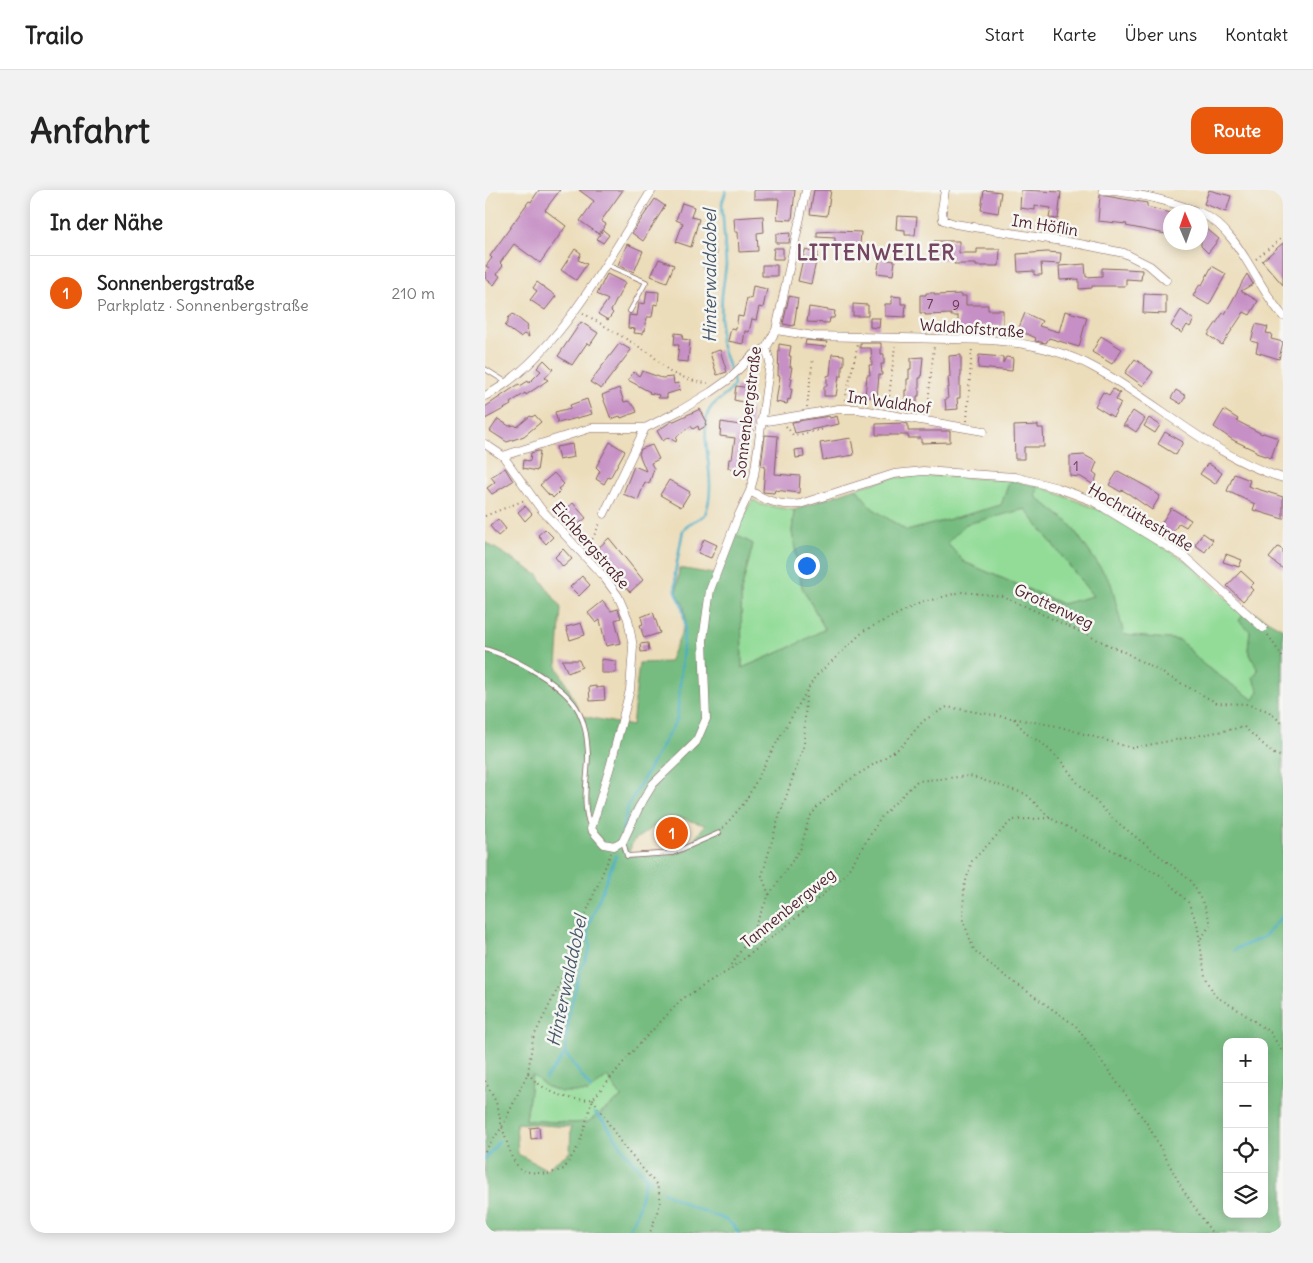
<!DOCTYPE html>
<html lang="de">
<meta charset="utf-8">
<style>
body{margin:0;font-family:Delius,sans-serif;background:#f2f2f2;color:#222}
.controls{position:absolute;right:15px;bottom:15px;display:grid;overflow:hidden;border-radius:10px;box-shadow:0 2px 12px #0003}
.controls button{width:45px;height:45px;display:grid;place-items:center;padding:0;border:0;border-bottom:1px solid #e0e0e0;background:#fff;color:#222;font:25px sans-serif}
.compass{position:absolute;left:678px;top:15px;width:45px;height:45px;border-radius:50%;background:#fff;box-shadow:0 2px 12px #0003;rotate:358deg}
.you{position:absolute;left:321px;top:375px;width:18px;height:18px;margin:-12px;border:4px solid #fff;border-radius:50%;background:#1a73e8;box-shadow:0 0 0 8px #1a73e833}
.badge{display:grid;place-items:center;width:32px;height:32px;border-radius:50%;background:#ea580c;color:#fff;font-size:16px;font-weight:700}
.pin{position:absolute;translate:-50% -50%;border:2px solid #fff;box-shadow:0 1px 5px #0006}
.list{margin:0;padding:0;list-style:none}
h2{display:flex;justify-content:space-between;align-items:center;height:65px;margin:0;padding:0 20px;font-size:21px}
h2 small{font-size:16px;font-weight:400;color:#767676}
.list li{display:grid;grid-template-columns:32px 1fr auto;gap:15px;align-items:center;box-sizing:border-box;height:75px;padding:0 20px;border-top:1px solid #e0e0e0}
.list b{display:block;font-size:19px;white-space:nowrap}
.list p{margin:0;font-size:16px;white-space:nowrap;color:#767676}
.list em{font-size:16px;font-style:normal;color:#767676}
.icon{flex:none;width:28px;height:28px;fill:none;stroke:currentColor;stroke-width:2;stroke-linecap:round;stroke-linejoin:round}
.map{position:relative;flex:none;width:798px;height:1043px;overflow:hidden;border-radius:15px}
header{display:flex;align-items:center;gap:30px;box-sizing:border-box;height:70px;padding:0 25px;background:#fff;border-bottom:1px solid #e0e0e0}
header strong{font-size:24px}
nav{display:flex;gap:28px;margin-inline-start:auto;font-size:18px}
.intro{display:flex;align-items:center;justify-content:space-between;box-sizing:border-box;height:120px;padding:0 30px}
h1{margin:0;font-size:35px}
.button{padding:12px 22px;border-radius:15px;background:#ea580c;color:#fff;font-size:18px;font-weight:700}
main{display:flex;gap:30px;padding:0 30px}
aside{flex:1;background:#fff;border-radius:15px;box-shadow:0 2px 12px #0003}
.map>svg:first-child{display:block}
</style>
<header>
<strong>Trailo</strong>
<nav><a>Start</a><a>Karte</a><a>Über uns</a><a>Kontakt</a></nav>
</header>
<div class="intro"><h1>Anfahrt</h1><a class="button">Route</a></div>
<main>
<aside>
<h2>In der Nähe<small></small></h2>
<ul class="list">
<li><span class="badge">1</span><div><b>Sonnenbergstraße</b><p>Parkplatz · Sonnenbergstraße</p></div><em>210 m</em></li>
</ul>
</aside>
<div class="map">
<svg width="798" height="1043" viewBox="0 0 798 1043">
<rect width="100%" height="100%" fill="#f6f6f2"/>
<filter id="ink" filterUnits="userSpaceOnUse"><feTurbulence type="fractalNoise" baseFrequency=".02" numOctaves="2"/><feDisplacementMap in="SourceGraphic" scale="10" xChannelSelector="R" yChannelSelector="G"/><feConvolveMatrix kernelMatrix="1 2 1 2 8 2 1 2 1" color-interpolation-filters="sRGB"/></filter>
<filter id="wash" filterUnits="userSpaceOnUse"><feTurbulence type="fractalNoise" baseFrequency=".0096" numOctaves="4" result="noise"/><feDisplacementMap in="SourceGraphic" scale="20" xChannelSelector="R" yChannelSelector="G"/><feGaussianBlur stdDeviation="1.12" result="paint"/><feColorMatrix in="noise" values="0 0 0 0 0 0 0 0 0 0 0 0 0 0 0 0 0 1.4 0 .05"/><feComposite in="paint" operator="in"/></filter>
<g filter="url(#wash)">
<rect width="100%" height="100%" fill="#ecddba"/>
<path fill="#93dc98" stroke="#6e7e62" d="M433,285L525,290L517,315L422,341L387,318L371,298L407,288Z
M554,296L617,321L703,372L758,424L765,441L763,460L773,480L775,501L769,510L719,475L695,450L639,445L625,393L585,334L550,306Z
M268,310L277,315L309,320L307,342L317,397L340,439L304,458L257,478L256,401L268,354L249,344L255,329Z
M540,319L608,406L578,414L479,372L462,353L481,334Z
M47,884L62,897L103,902L122,887L137,907L103,932L87,933L41,930Z"/>
<path fill="#76bc80" stroke="#606e56" fill-rule="evenodd" d="M525,290L554,296L550,306L585,334L626,393L639,445L695,450L719,475L769,510L774,501L768,488L773,480L763,460L765,441L754,431L758,424L764,420L798,439V1043H0V352L53,385L76,418L72,476L97,526L147,536L154,473L184,472L201,432L199,415L192,402L194,378L234,385L249,344L268,354L256,401L257,478L304,458L340,439L317,397L307,342L309,320L371,298L387,318L422,341L516,315ZM540,319L608,406L577,414L479,372L462,353L481,334ZM181,628H196L220,635L208,651L188,663L143,665L148,651ZM742,852H779V1024H742ZM47,885L62,897L76,902H103L122,887L137,907L103,932L87,933L41,930ZM31,933L86,937L85,962L61,979L33,964Z"/>
<g fill="none" stroke-linecap="round" stroke-linejoin="round">
<path stroke="#48aec7" stroke-width="2.5" d="M241,1L237,13L241,75L237,105L235,151L246,184
M137,641L143,616L192,529L200,433L197,415L191,401L190,383L198,340L207,332L220,325C233,291 216,260 222,226C225,211 243,208 249,195L248,189
M749,760L779,747L798,725
M81,864L106,899
M60,889L80,864L84,823L96,779L105,759L103,737L131,665
M110,923L121,934L143,966L161,987L151,1026L142,1043
M0,969L14,951
M161,987L166,992
M178,1002L203,1015L241,1030L250,1037L253,1043"/>
</g>
<g id="blocks">
<path fill="#c68fc5" d="M54,0H75L60,20L81,36L55,73L29,54L15,73L18,76L12,84L15,86L9,95L0,88V83L4,78L1,76L7,68L5,66L44,11L46,12Z
M94,0H138L116,31L121,34L114,44L95,31L109,11Z
M269,0H310L307,30L292,29L294,9H269Z
M329,0H346L342,26L325,24Z
M499,0L516,2L513,23L496,20Z
M536,0L576,2L573,29L564,28L566,18L550,16V20L535,18Z
M724,0L746,6L741,22L719,14Z
M615,5L662,13V17L686,23V45L641,36L642,34L613,31Z
M170,9L180,16L158,51L147,43Z
M197,13L209,17L206,27L214,29L206,57L191,52L198,33L191,30Z
M278,26L279,42L272,43L273,61L254,62L253,42H250L249,28Z
M412,26L432,27L430,45H420V40L411,39Z
M716,34L734,49L723,63L716,56Z
M118,40L124,45L118,53L112,49Z
M352,41L376,42L375,55L363,54V57L350,56V48L332,47V42Z
M305,43L304,53H291V44Z
M449,51H474V63H492V59H515L514,76H491V74H469V69L450,70Z
M798,53V95L777,71Z
M142,54L158,61L149,82L133,75Z
M225,57L232,62L226,83L219,79Z
M289,58H298V69H288Z
M90,59L96,63L93,70L102,74L91,90L76,80Z
M320,60L333,63L326,94L313,91Z
M562,62L576,63L575,74L556,73L557,85H549V81L533,82L532,64Z
M174,69L189,75L182,92L166,86Z
M395,69L410,71L408,85L392,83Z
M600,74L601,87L617,86V78L641,79L657,80L656,90L641,89V96H607V98L594,99V89L575,90L574,76Z
M277,75H292V86H277Z
M727,76L741,84L724,115L708,106L715,94L717,95Z
M122,84L140,93L126,121L128,123L123,130L113,124L123,110L112,104Z
M762,84L768,94L756,101L773,111L765,125L759,122L737,155L723,145L738,123L740,124L757,93V92Z
M52,92L71,106L60,120L45,110L52,101L48,98Z
M268,96L282,99L278,118L274,117L271,130L267,129L264,142L260,141L258,154L243,151L246,138L251,139L253,126L258,127L262,108L266,109Z
M162,101L174,102L173,115L169,114L167,127H162L160,141H158V144L149,143L150,139L143,138L144,125L152,126L154,113L160,114Z
M441,103H450V105L476,104V106H481V115H503V120H518V136H490V141H473V126H466V124L440,125V123H435V105H441Z
M659,104L681,105V124L658,123Z
M304,106L313,108L309,136L298,134Z
M407,106L416,107V114H421L420,127L400,126V114H407Z
M368,114L383,115V126H368Z
M324,117L350,121L349,128H345L344,133L322,132Z
M696,120L709,130L705,137L702,135L697,143L692,140V141L686,136Z
M580,121L602,127L594,157L564,148L561,153L550,151L551,148L533,140L540,123L557,131L554,136L574,142Z
M28,124L43,136L42,138L44,147L39,144L35,147L20,136L23,132V128Z
M385,128H395L394,138L385,137Z
M96,132L113,143L105,155L102,153L87,175L73,166Z
M771,134L783,137L781,143L787,144L786,149L798,152L794,169L771,162L773,153L766,151Z
M190,143L198,144L197,149L205,150L203,172L192,171L194,155H189Z
M616,146L637,159L627,174L607,162Z
M321,150L342,152L341,157L320,155Z
M375,153H396V164H399V174H396L397,185H394L392,207H380L382,185H385L384,175H387L386,158H375Z
M134,154H136L146,160L116,199L105,192Z
M294,154L306,156L304,166H306L305,177H307L305,188H307L305,199H307L305,210L303,209L302,214L291,212L295,186H293Z
M235,160L242,182L232,185L225,163Z
M347,164L359,165V175H357V186H354L351,206H339V196H342V186L345,185Z
M476,165V186L475,187V208H472L473,219L461,220L460,209H463L462,198H464L463,187H465L464,166Z
M494,165L518,167V173L521,167L528,168L527,181L493,178Z
M438,167L436,188H434V206H432V215H420V200H422V189H424V179H426V168Z
M650,169L668,182L658,196L640,183Z
M59,170L68,179L60,188L63,190L41,205L40,203L25,213L26,215L0,229V217L34,194L35,196L43,191L44,193L56,181L52,178Z
M157,181L177,188L188,187L189,194L193,193L195,200L182,204V208H173L174,205L164,203L165,202L143,190L149,182L154,186Z
M251,196L265,198L263,213L249,210Z
M134,198L139,212L143,211L150,217L152,222L136,228L135,226L126,229L117,205Z
M628,199L635,203L631,210L636,213L628,227L610,216L618,202L624,205Z
M691,200L701,206L696,214L686,208Z
M102,209L107,224L73,233L70,222L86,218L85,215Z
M215,219L222,232L220,233L221,236L214,240L213,236L208,239L206,236L192,246L191,252L183,247L178,251L172,241L187,231H189Z
M261,219H266L268,241H262L258,280L243,278L244,269H247L250,248L235,246L236,232L261,236Z
M739,220L753,229L752,231L777,244L778,243L793,248L786,268L771,263V261L748,250L729,237Z
M648,221L660,229L651,242L642,236H638Z
M50,225L56,232L39,246L22,252L5,241L13,229L24,236L30,235L32,237L45,226L47,227Z
M344,226L345,228L352,226L354,234L310,243L307,232Z
M664,228L675,235L670,243L659,236Z
M419,233L423,234V241H465V252L436,253V248H423V245H391V234Z
M553,235V238H558L559,257H539V269H530L529,236Z
M680,242L698,252L691,265L673,254Z
M280,245L293,246L290,284L315,286L314,303L290,300L289,303L278,302L280,276H276Z
M366,248L369,265L338,270L335,253Z
M125,252L140,261L125,288L123,287L119,294L111,289L115,281L111,277Z
M87,254L89,267L74,270L71,257Z
M167,255L174,269L166,273L169,279L164,294L160,292L153,310L138,304L149,276L161,281L154,264L156,259Z
M318,259L319,267L311,268L310,260Z
M53,261H55L52,281L38,278L39,270L45,271L46,263Z
M599,265L612,272L608,282L612,285L609,295L596,287L585,286V266Z
M723,273L737,283L730,294L715,284Z
M20,278L28,291L7,304L2,298L10,292L6,287Z
M633,281L664,298L675,306L667,320L644,304L637,300L636,302L624,295Z
M69,283L79,294L73,299L75,301L68,308L66,305L65,306L55,295Z
M749,284L765,290L763,296L798,307V329L768,320L770,314L742,301Z
M184,290L205,302L196,317L175,305Z
M88,313L101,328L89,338L76,323Z
M40,316L47,324L40,331L33,322Z
M686,318L706,330L701,337L694,333L686,345L674,337Z
M13,329L21,339L13,346L5,336Z
M60,339L68,347L61,354L53,345Z
M718,343L728,350L720,362L710,355Z
M124,348L158,390L145,402L131,386L132,385L110,361Z
M219,349L232,355L226,368L213,363Z
M793,357L798,360V379L784,368Z
M78,359L87,369L78,377L70,367Z
M741,364L757,370L754,377L738,372Z
M756,381L769,393L765,397L768,400L758,411L742,396Z
M97,386L105,395L94,406L85,397Z
M118,411L126,421L133,419L136,428L130,430L136,453L121,456L115,430L111,433L103,423Z
M168,422L175,443L159,448L155,435L158,434L156,427Z
M96,433L100,445L85,450L81,437Z
M163,453L164,461L156,462L155,454Z
M116,469L131,471V483H116Z
M77,470H94L97,477L83,483Z
M111,496V498L119,497L120,510L105,511L104,497Z
M54,937L55,948L46,949L45,938Z"/>
</g>
</g>
<g filter="url(#ink)">
<use href="#blocks" fill-opacity="0" stroke="#83625d" stroke-width="1"/>
<g fill="none" stroke-linecap="round" stroke-linejoin="round">
<defs>
<path id="service" d="M120,74L161,92L145,121
M0,179L21,192
M0,459C28,467 81,495 94,522C101,536 102,549 103,564C103,588 96,613 105,636
M138,651L142,666L188,663L234,643"/>
<path id="minor" d="M460,0L457,19L458,30L470,34L595,54L639,63L665,76L681,90
M618,0C651,3 683,10 713,22
M716,23C755,41 770,95 798,126
M291,140L329,146L506,150C541,153 577,160 608,177C672,211 727,267 798,288
M0,206C70,171 126,65 167,0
M276,232L353,219H372L498,241
M0,254L18,266L56,319L119,387L133,406L143,429L148,457L145,500L125,577L106,639L119,654L129,656L138,651L154,617L168,594L211,552L221,529L218,450L225,400L252,329L265,301L269,286L285,172L281,158L291,140L321,0
M18,266L106,238H160L196,220L226,202L243,190L267,166L281,158
M265,301C282,311 295,316 315,314L409,284L438,281L530,287L573,298L608,311L701,368L778,438
M119,324L160,238"/>
</defs>
<use href="#service" stroke="#83625d" stroke-width="5.5"/>
<use href="#minor" stroke="#83625d" stroke-width="9"/>
<path stroke="#83625d" stroke-width="2" stroke-dasharray="1 4" stroke-linecap="butt" d="M771,69L798,47
M98,123L166,164L186,183L212,192L223,193
M360,210L373,154
M403,216L410,156
M322,217L328,168
M442,223L449,156
M482,231L487,158
M301,236L308,245H313L339,239
M0,326L40,310
M103,358L116,331
M783,445L798,468
M529,529L542,544L558,554L576,571L591,591L627,628L706,691L720,717L726,734L715,750
M565,628L527,630L487,671L479,697L478,730L489,760L512,780L591,836L663,935L698,1000L727,1043
M238,638L260,612L292,552L330,487L380,440L435,413L476,402L518,406L641,463L732,513L761,514L783,521L798,534
M284,705L277,686L293,630L319,555L321,503
M244,779L264,748L284,705L316,658L324,628L333,616L361,592L416,557L438,531L462,517L572,536L647,558L759,537L789,564L798,567
M43,883C57,902 86,912 108,909L147,862L197,809L243,781L304,734L360,685L397,626L432,591L485,586L541,604L565,628L677,686L703,712L712,733L720,786L730,806L749,817L786,843L798,863
M0,891L11,912L17,937L27,968L36,981L62,984L79,979L94,955L108,909
M108,909L138,956L172,995L176,1011L165,1043
M0,961L17,937L43,883L48,848L75,794L89,752L126,663"/>
<use href="#service" stroke="#fff" stroke-width="4"/>
<use href="#minor" stroke="#fff" stroke-width="8"/>
</g>
</g>
<g text-anchor="middle" stroke-width="5" stroke-linejoin="round" paint-order="stroke">
<g font-size="14" fill="#693b52">
<text x="445" y="119">7</text>
<text x="471" y="120">9</text>
<text x="591" y="281">1</text>
</g>
<g font-size="16" fill="#4a1f2b" stroke="#f6f6f2">
<text transform="translate(560 35) rotate(9)" y="6">Im Höflin</text>
<text transform="translate(487 138) rotate(4)" y="6">Waldhofstraße</text>
<text transform="translate(404 212) rotate(8)" y="6">Im Waldhof</text>
<text transform="translate(262 222) rotate(-83)" y="6">Sonnenbergstraße</text>
<text transform="translate(656 327) rotate(30)" y="6">Hochrüttestraße</text>
<text transform="translate(106 355) rotate(49)" y="6">Eichbergstraße</text>
<text transform="translate(569 416) rotate(25)" y="6">Grottenweg</text>
<text transform="translate(303 718) rotate(-39)" y="6">Tannenbergweg</text>
</g>
<g font-size="18" font-style="italic" fill="#495869" stroke="#f6f6f2">
<text transform="translate(225 86) rotate(-90)" y="6">Hinterwalddobel</text>
<text transform="translate(82 791) rotate(-78)" y="6">Hinterwalddobel</text>
</g>
<g font-size="21" font-weight="bold" letter-spacing="1" fill="#754661" stroke="#f6f6f2">
<text x="391" y="70">LITTENWEILER</text>
</g>
</g>
</svg>
<div class="controls">
<button>+</button>
<button>−</button>
<button><svg class="icon" aria-label="locate" viewBox="0 0 24 24"><circle cx="12" cy="12" r="6"/><path d="M12 2v4M12 18v4M2 12h4M18 12h4"/></svg></button>
<button><svg class="icon" aria-label="layers" viewBox="0 0 24 24"><path d="M12 4l9 5-9 5-9-5zM3 14l9 5 9-5"/></svg></button>
</div>
<svg class="compass" viewBox="-18 -18 36 36"><path d="M0-13l5 13h-10z" fill="#e53935"/><path d="M0 13l5-13h-10z" fill="#767676"/></svg>
<div class="you"></div>
<div class="pin badge" style="left:187px;top:643px">1</div>
</div>
</main>
